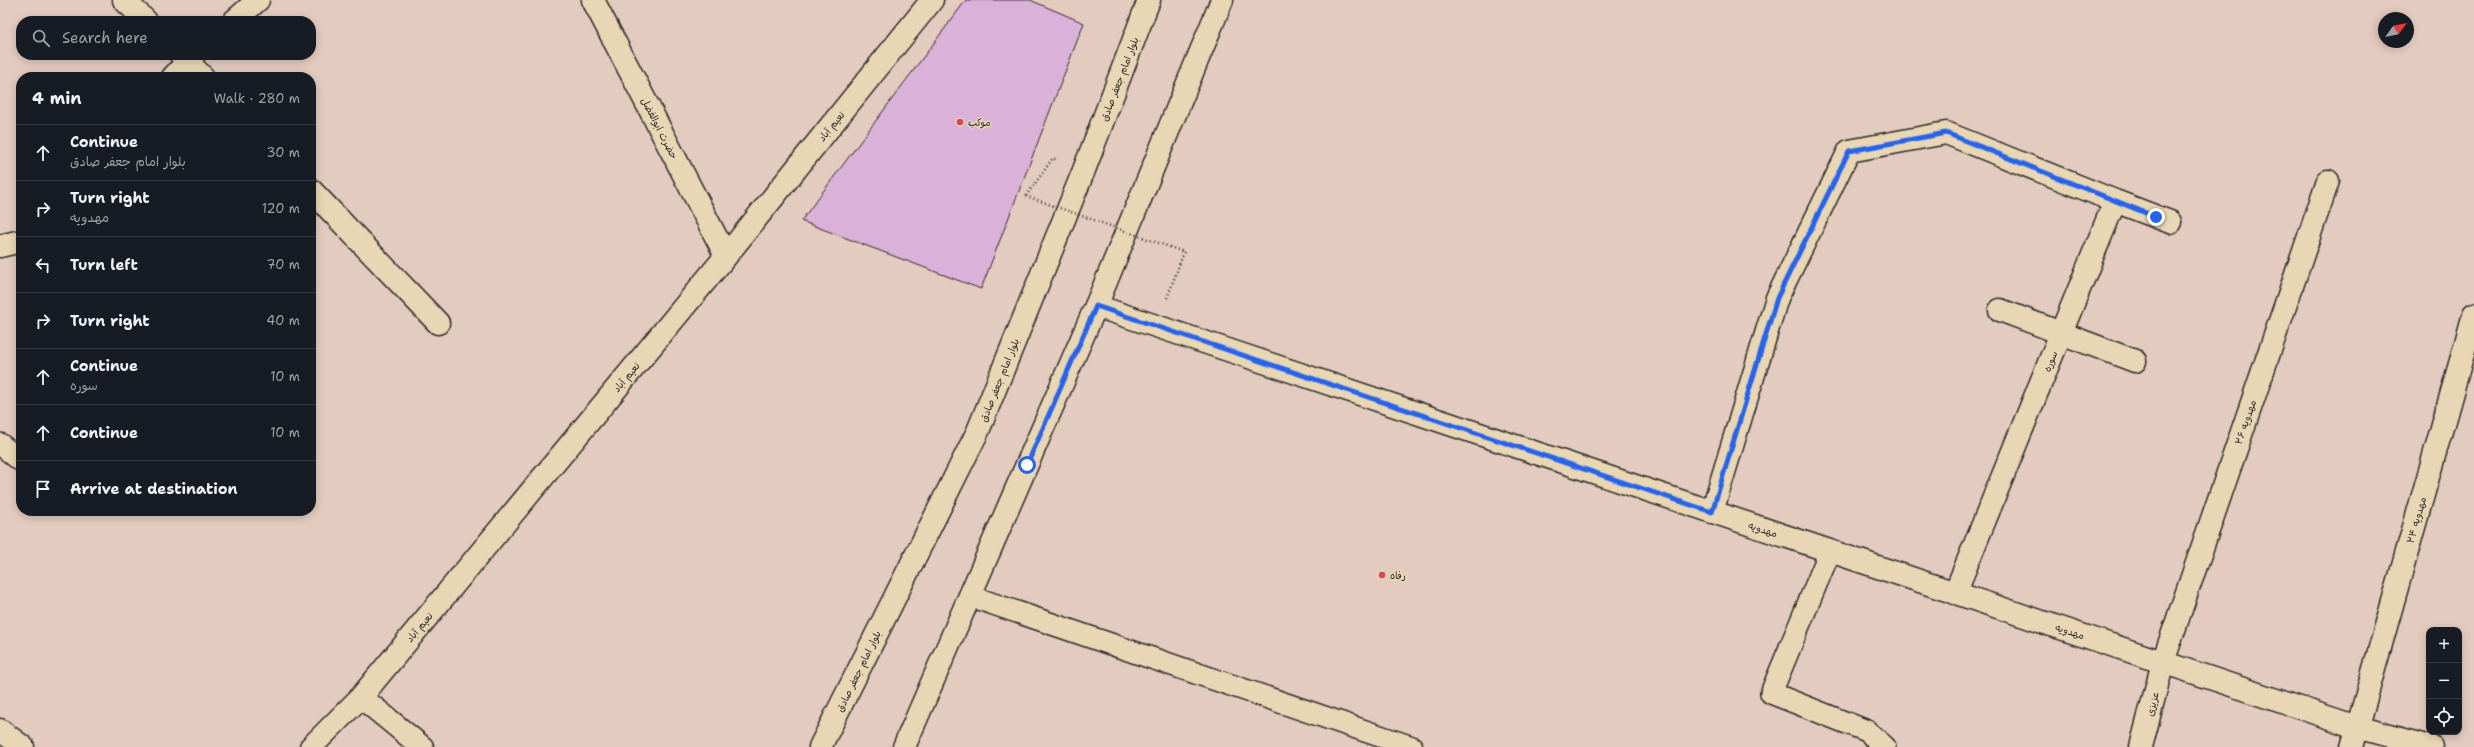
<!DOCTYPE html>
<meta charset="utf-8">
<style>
body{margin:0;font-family:"Shantell Sans","Playpen Sans Arabic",sans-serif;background:#242831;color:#f1f3f6}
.controls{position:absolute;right:12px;bottom:12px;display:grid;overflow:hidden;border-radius:8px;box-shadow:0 2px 10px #0003}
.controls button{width:36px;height:36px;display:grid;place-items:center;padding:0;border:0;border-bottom:1px solid #363941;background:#171b24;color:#f1f3f6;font:20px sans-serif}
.compass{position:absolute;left:2378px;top:12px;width:36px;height:36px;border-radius:50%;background:#171b24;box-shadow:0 2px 10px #0003;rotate:57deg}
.stop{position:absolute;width:12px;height:12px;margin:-9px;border:3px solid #2563eb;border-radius:50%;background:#fff}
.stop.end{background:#2563eb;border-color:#fff;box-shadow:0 1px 4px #0008}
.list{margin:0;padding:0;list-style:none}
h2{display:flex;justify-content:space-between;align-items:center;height:52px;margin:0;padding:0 16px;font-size:17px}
h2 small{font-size:13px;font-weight:400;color:#9ea1a6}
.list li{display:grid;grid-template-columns:26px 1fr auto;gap:12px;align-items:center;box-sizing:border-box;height:56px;padding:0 16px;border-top:1px solid #363941}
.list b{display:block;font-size:15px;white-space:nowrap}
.list p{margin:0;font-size:13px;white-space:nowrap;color:#9ea1a6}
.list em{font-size:13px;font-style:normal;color:#9ea1a6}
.icon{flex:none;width:22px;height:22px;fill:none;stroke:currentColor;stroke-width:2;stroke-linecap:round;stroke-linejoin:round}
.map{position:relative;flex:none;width:2474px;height:747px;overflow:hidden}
.search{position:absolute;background:#171b24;box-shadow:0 2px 10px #0003;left:16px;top:16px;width:300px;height:44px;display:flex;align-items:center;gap:10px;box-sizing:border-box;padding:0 14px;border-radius:16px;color:#9ea1a6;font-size:15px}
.panel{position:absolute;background:#171b24;box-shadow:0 2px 10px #0003;left:16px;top:72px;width:300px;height:444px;border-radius:16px}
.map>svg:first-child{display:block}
</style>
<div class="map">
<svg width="2474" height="747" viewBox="0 0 2474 747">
<rect width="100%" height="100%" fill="#e4cbbf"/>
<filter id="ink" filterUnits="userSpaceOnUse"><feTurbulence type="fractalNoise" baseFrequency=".025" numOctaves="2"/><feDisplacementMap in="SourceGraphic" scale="8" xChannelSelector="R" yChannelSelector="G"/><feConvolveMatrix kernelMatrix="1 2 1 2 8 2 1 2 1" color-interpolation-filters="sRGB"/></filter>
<g filter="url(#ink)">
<path fill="#dab1d8" stroke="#2b2b2b" d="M966,0H1030L1084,23L981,289L801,221Z"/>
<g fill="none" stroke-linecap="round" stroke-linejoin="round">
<defs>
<path id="service" d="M0,444L21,461
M1830,551L1771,693L1867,731L1885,747
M970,596L1412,747"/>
<path id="minor" d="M124,0L146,21
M593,0L726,256
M234,21L258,0
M181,55L203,77
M173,77L194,55
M311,190L438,323
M2115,201L2170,222
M0,246L21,241
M1096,306L2357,727L2431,747
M2000,310L2135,361
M1712,512L1777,298L1849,151L1946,133L2115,201L1955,593
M0,730L23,747
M2141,747L2163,662L2328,181
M2352,747L2474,314"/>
<path id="tertiary" d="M361,697L422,747
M311,747L361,697L726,256L932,0"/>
<path id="secondary" d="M820,747L978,431L1084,170L1149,0
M904,747L1096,306L1222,0"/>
</defs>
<use href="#service" stroke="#2b2b2b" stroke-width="24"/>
<use href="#minor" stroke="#2b2b2b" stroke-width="25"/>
<use href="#tertiary" stroke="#2b2b2b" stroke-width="25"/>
<use href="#secondary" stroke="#2b2b2b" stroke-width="25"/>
<path stroke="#2b2b2b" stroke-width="2.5" stroke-dasharray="1 3" stroke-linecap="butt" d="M1026,196L1053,158L1057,160
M1167,298L1184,252"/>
<use href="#service" stroke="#e9d6b4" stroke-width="21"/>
<use href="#minor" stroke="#e9d6b4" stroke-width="22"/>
<use href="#tertiary" stroke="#e9d6b4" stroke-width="22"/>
<use href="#secondary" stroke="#e9d6b4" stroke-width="22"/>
<path stroke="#2b2b2b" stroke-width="2.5" stroke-dasharray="1 3" stroke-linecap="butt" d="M1026,196L1184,252"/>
</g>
</g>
<g fill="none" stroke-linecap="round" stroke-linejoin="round" filter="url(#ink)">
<path stroke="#2563eb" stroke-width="5" d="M1027,465L1096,306L1712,512L1777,298L1849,151L1946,133L2156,217"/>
</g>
<g fill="#d1495b" stroke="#e9d6b4" stroke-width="1.5">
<circle cx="960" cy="122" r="4"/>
<circle cx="1382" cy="575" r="4"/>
</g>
<g text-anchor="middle" stroke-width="3" stroke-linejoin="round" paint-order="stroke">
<g font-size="10" fill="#2b2b2b" stroke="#e9d6b4">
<text transform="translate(1119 79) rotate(-69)" y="4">بلوار امام جعفر صادق</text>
<text transform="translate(831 126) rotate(-51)" y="4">نعیم آباد</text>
<text transform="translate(660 128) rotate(63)" y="4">حضرت ابوالفضل</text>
<text transform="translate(2050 361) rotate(-68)" y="4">سوره</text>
<text transform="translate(626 377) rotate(-50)" y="4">نعیم آباد</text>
<text transform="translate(999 380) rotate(-68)" y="4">بلوار امام جعفر صادق</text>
<text transform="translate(2245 422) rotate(-71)" y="4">مهدویه ۲۶</text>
<text transform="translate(2416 520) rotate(-74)" y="4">مهدویه ۲۴</text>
<text transform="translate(1763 529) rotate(18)" y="4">مهدویه</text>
<text transform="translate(419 627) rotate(-50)" y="4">نعیم آباد</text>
<text transform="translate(2070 631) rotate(18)" y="4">مهدویه</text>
<text transform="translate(858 671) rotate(-64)" y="4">بلوار امام جعفر صادق</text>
<text transform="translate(2152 704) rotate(-76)" y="4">عزیزی</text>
</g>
<g font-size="10" fill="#2b2b2b" stroke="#e9d6b4" text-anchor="start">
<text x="968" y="126">موکب</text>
<text x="1390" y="579">رفاه</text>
</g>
</g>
</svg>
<div class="controls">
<button>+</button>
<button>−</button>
<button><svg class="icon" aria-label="locate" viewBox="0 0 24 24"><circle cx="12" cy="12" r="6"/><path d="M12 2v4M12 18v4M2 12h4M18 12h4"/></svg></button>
</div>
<svg class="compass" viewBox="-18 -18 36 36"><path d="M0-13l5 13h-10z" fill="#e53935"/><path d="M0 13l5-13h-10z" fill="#9ea1a6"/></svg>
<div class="stop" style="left:1027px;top:465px"></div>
<div class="stop end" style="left:2156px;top:217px"></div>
<div class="search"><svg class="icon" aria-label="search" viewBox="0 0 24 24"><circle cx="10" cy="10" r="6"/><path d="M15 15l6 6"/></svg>Search here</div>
<section class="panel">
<h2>4 min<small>Walk · 280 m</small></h2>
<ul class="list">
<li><svg class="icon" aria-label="ahead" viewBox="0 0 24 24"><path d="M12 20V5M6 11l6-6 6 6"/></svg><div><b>Continue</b><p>بلوار امام جعفر صادق</p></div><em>30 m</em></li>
<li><svg class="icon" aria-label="right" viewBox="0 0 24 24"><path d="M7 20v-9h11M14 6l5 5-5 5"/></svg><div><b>Turn right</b><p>مهدویه</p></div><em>120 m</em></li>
<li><svg class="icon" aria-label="left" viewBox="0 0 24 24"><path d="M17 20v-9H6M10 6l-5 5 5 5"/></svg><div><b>Turn left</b></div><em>70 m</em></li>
<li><svg class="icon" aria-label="right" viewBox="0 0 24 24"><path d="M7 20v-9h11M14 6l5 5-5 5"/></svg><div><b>Turn right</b></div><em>40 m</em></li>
<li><svg class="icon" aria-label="ahead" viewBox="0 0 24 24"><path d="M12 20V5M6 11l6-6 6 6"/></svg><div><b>Continue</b><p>سوره</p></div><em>10 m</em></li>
<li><svg class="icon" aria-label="ahead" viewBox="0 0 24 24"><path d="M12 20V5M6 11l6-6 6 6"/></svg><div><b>Continue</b></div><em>10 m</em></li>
<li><svg class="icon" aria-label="arrive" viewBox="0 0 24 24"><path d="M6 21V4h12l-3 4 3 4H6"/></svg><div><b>Arrive at destination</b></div></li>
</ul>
</section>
</div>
